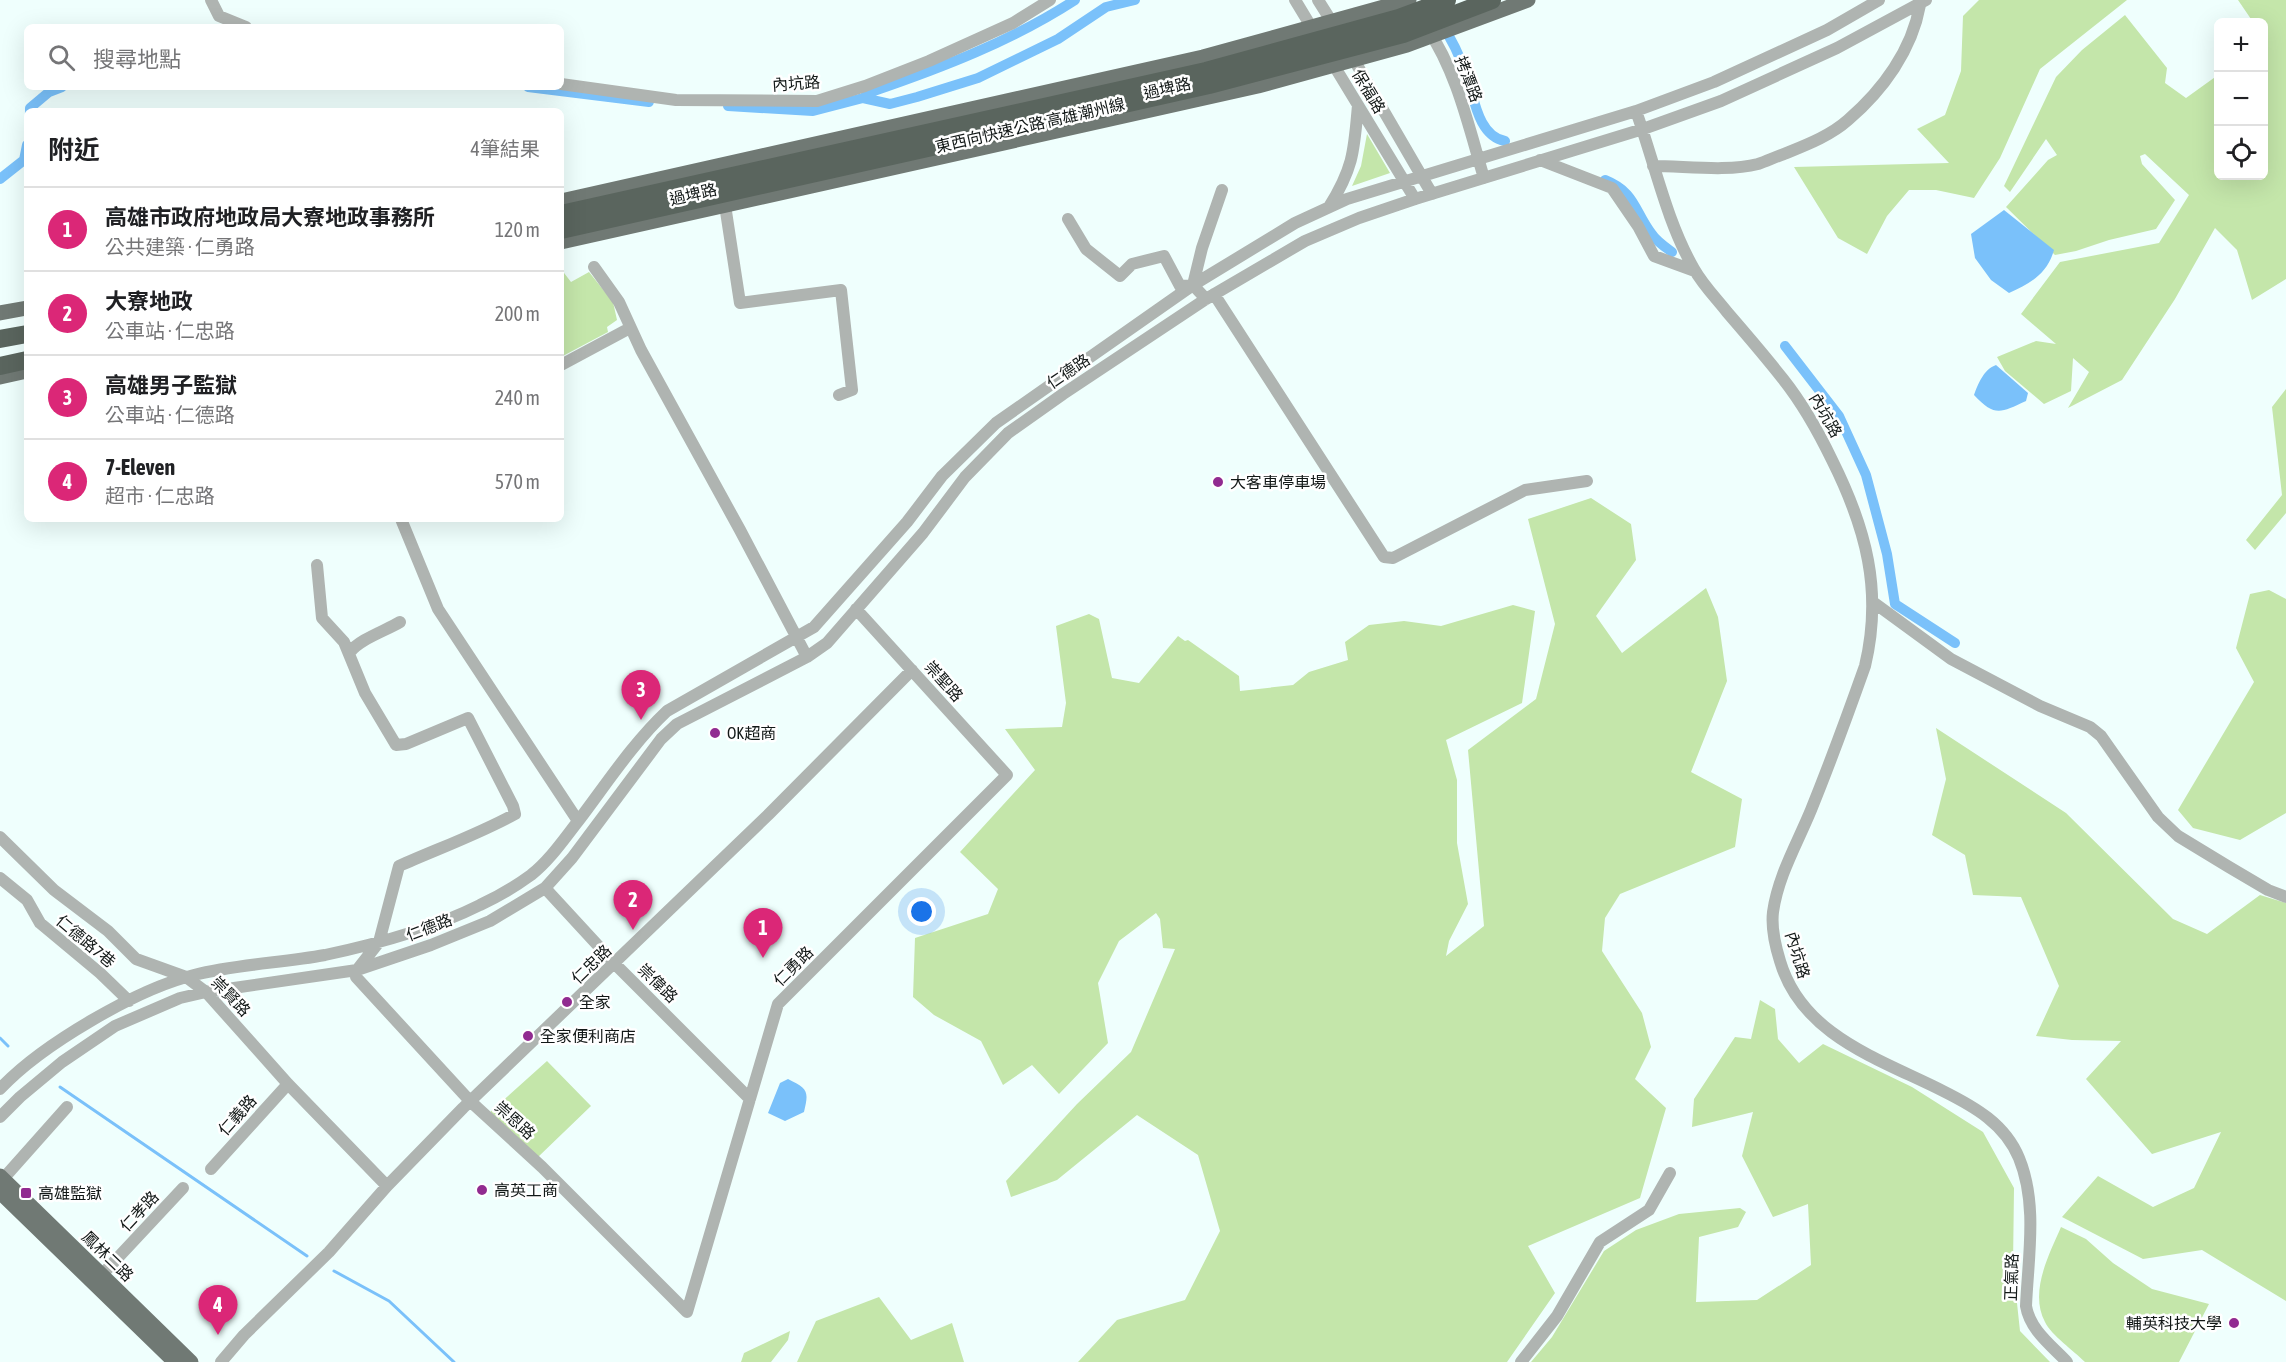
<!DOCTYPE html>
<html lang="zh-TW">
<meta charset="utf-8">
<style>
body{margin:0;font-family:"Asap Condensed","Noto Sans TC",sans-serif;background:#f2f2f2;color:#202124}
.controls{position:absolute;right:18px;top:18px;display:grid;overflow:hidden;border-radius:9px;box-shadow:0 6px 24px #0002}
.controls button{width:54px;height:54px;display:grid;place-items:center;padding:0;border:0;border-bottom:2px solid #e0e0e0;background:#fff;color:#202124;font:30px sans-serif}
.you{position:absolute;left:922px;top:912px;width:21px;height:21px;margin:-15px;border:4px solid #fff;border-radius:50%;background:#1a73e8;box-shadow:0 0 0 9px #1a73e833}
.badge{display:grid;place-items:center;width:39px;height:39px;border-radius:50%;background:#db2777;color:#fff;font-size:20px;font-weight:700}
.pin{position:absolute;translate:-50% -50px;filter:drop-shadow(0 2px 3px #0008)}
.pin::after{content:'';position:absolute;top:32px;width:21px;height:18px;background:inherit;clip-path:polygon(0 0,100% 0,50% 100%)}
.list{margin:0;padding:0;list-style:none}
h2{display:flex;justify-content:space-between;align-items:center;height:78px;margin:0;padding:0 24px;font-size:26px}
h2 small{font-size:20px;font-weight:400;color:#757577}
.list li{display:grid;grid-template-columns:39px 1fr auto;gap:18px;align-items:center;box-sizing:border-box;height:84px;padding:0 24px;border-top:2px solid #e0e0e0}
.list b{display:block;font-size:22px;white-space:nowrap}
.list p{margin:0;font-size:20px;white-space:nowrap;color:#757577}
.list em{font-size:20px;font-style:normal;color:#757577}
.icon{flex:none;width:33px;height:33px;fill:none;stroke:currentColor;stroke-width:2;stroke-linecap:round;stroke-linejoin:round}
.map{position:relative;flex:none;width:2286px;height:1362px;overflow:hidden}
.search{position:absolute;background:#fff;box-shadow:0 6px 24px #0002;left:24px;top:24px;width:540px;height:66px;display:flex;align-items:center;gap:15px;box-sizing:border-box;padding:0 21px;border-radius:9px;color:#757577;font-size:22px}
.panel{position:absolute;background:#fff;box-shadow:0 6px 24px #0002;left:24px;top:108px;width:540px;height:414px;border-radius:9px}
.map>svg:first-child{display:block}
</style>
<div class="map">
<svg width="2286" height="1362" viewBox="0 0 2286 1362">
<rect width="100%" height="100%" fill="#effffd"/>
<path fill="#c4e6aa" d="M1979,0H2127L2040,69L2000,158L1974,198L1936,190H1909L1887,216L1867,254L1838,238L1794,167L1949,163L1917,129L1945,115L1961,71L1963,16Z
M2238,0H2286V279L2252,300L2237,250L2215,228L2175,299L2122,380L2068,408L2089,372L2073,358L2071,391L2044,404L2005,371L1997,357L2036,341L2056,344L2021,314L2060,262L2159,243L2189,195L2145,154L2140,156L2142,164L2175,200L2156,229L2109,240L2076,251L2055,255L2006,207L2048,160L2057,155L2046,139L2010,192L2004,186L2056,77L2082,50L2125,15L2167,68L2165,83L2186,98L2218,75V176H2264V44L2266,42L2264,38V22H2253Z
M1367,134L1390,173L1352,186L1361,166Z
M561,269L571,282L589,272L613,302L617,320L607,327L608,332L561,357Z
M2286,389V513L2255,550L2246,540L2282,495L2272,407Z
M1591,498L1631,524L1636,560L1596,616L1622,653L1706,588L1718,617L1727,681L1691,772L1742,799L1735,847L1620,894L1605,918L1602,951L1642,1013L1651,1047L1635,1079L1666,1108L1640,1198L1528,1246L1555,1293L1507,1362H1078L1117,1320L1185,1300L1220,1231L1198,1155L1137,1115L1057,1180L1011,1197L1006,1181L1077,1104L1131,1052L1175,949L1163,948L1160,919L1156,913L1119,941L1098,983L1108,1043L1059,1094L1032,1065L1003,1085L981,1041L934,1015L913,997L915,938L988,914L998,889L960,852L1035,770L1005,729L1062,727L1066,703L1056,626L1089,614L1099,619L1112,678L1139,683L1178,636L1185,641L1188,640L1239,676L1240,691L1293,685L1309,672L1348,660L1345,642L1369,625L1404,621L1441,626L1513,605L1535,611L1522,703L1446,740L1457,780V843L1468,904L1449,941L1446,956L1484,926L1468,750L1536,699L1555,624L1528,519Z
M2269,590L2286,599V813L2240,840L2193,828L2178,810L2254,682L2236,648L2250,594Z
M1936,728L2066,813L2173,919L2207,934L2260,895L2286,903V1301L2202,1250L2143,1259L2062,1217L2098,1176L2153,1207L2194,1188L2221,1132L2152,1154L2086,1079L2121,1041L2072,1040L2036,1036L2059,986L2021,897L1973,895L1965,855L1932,835L1946,779Z
M1760,1000L1775,1009L1778,1039L1799,1063L1823,1044L1912,1087L1983,1132L2014,1188L2013,1266L2020,1331L2050,1362H1531L1552,1337L1604,1251L1636,1230L1679,1214L1740,1208L1746,1212L1738,1227L1699,1237L1696,1302L1757,1300L1811,1265L1808,1204L1773,1217L1742,1156L1753,1112L1692,1127L1694,1099L1735,1037L1751,1039Z
M547,1061L591,1106L537,1158L488,1114Z
M2061,1227L2086,1239L2113,1263L2152,1289L2209,1304L2179,1362H2085C2074,1351 2051,1335 2045,1322C2029,1292 2049,1255 2061,1227Z
M879,1297L911,1340L952,1323L964,1362H797L816,1321Z
M790,1331L788,1340L771,1362H741L744,1353Z"/>
<path fill="#7ac1fa" d="M2004,210L2054,250C2047,274 2031,283 2009,293L1991,280L1975,258L1971,234Z
M1996,365L2028,393L2026,401C2000,413 1995,417 1974,395C1978,384 1984,369 1996,365Z
M788,1079C808,1089 809,1091 804,1112L785,1121L768,1113L780,1083Z"/>
<g fill="none" stroke-linecap="round" stroke-linejoin="round">
<path stroke="#7ac1fa" stroke-width="3" d="M0,1038L8,1046
M60,1087L307,1256
M334,1271L389,1301L454,1362"/>
<path stroke="#7ac1fa" stroke-width="10" d="M1443,27C1453,41 1460,57 1466,74C1474,95 1477,136 1505,141
M528,87L649,102
M863,98L890,104L917,97L978,78L1058,39L1106,7L1135,0
M728,106L813,111L863,98L871,92C941,68 1012,41 1075,0
M30,111V108L49,92L62,87
M0,179L24,160L27,145
M1605,180C1635,192 1634,210 1651,233C1656,241 1665,247 1672,252
M1785,346L1839,416L1866,475L1887,554L1895,604L1955,643"/>
<path stroke="#afb4b1" stroke-width="12" d="M211,0L219,16L246,27
M1295,0L1315,33
M1318,0L1335,27
M1427,28C1457,72 1469,128 1484,178
M1350,53L1432,194
M1330,59L1415,199
M561,84L676,100L817,101L865,86L929,61L1013,23L1050,0
M1636,111C1655,164 1666,220 1694,269C1703,285 1716,298 1727,312C1746,334 1765,356 1783,379C1802,403 1818,431 1832,460C1866,528 1883,591 1865,666C1848,714 1830,763 1811,810C1797,844 1778,876 1773,912C1771,929 1775,945 1780,961C1802,1036 1880,1059 1943,1091C1975,1107 2005,1124 2019,1158C2038,1204 2028,1258 2026,1306C2030,1330 2051,1345 2067,1362
M1540,160L1612,188L1638,226L1654,256L1695,271
M1653,166C1685,166 1727,172 1758,164C1767,161 1775,157 1784,154C1806,145 1830,136 1848,120C1883,90 1912,50 1920,5
M725,205L740,303L841,290L852,390L839,395
M1329,207C1354,167 1354,150 1358,105
M1068,219L1086,249L1120,276L1132,264L1164,256L1180,286L1193,285
M594,267L619,302L641,350L740,530L807,657
M1214,294L1384,557L1393,558L1525,490L1587,481
M1206,299L1193,285L1202,248L1222,190
M561,365L630,328
M401,519L438,609L578,821
M317,565L322,618L344,642L365,693L396,745L406,744L468,718L513,806L515,814C479,834 437,849 399,866L379,942L357,970L356,977L470,1101L542,1167L687,1312L778,1004L1007,775L856,609
M1873,602L1951,659L2040,706L2090,727L2101,736L2158,817L2178,836L2229,867L2268,890L2286,897
M350,652C360,639 385,631 400,622
M0,837L54,890L108,931L136,959L186,977L206,992L288,1084L387,1186
M0,878L27,900L40,923L100,973L129,1001
M545,888L615,964L750,1099
M0,1089C41,1045 137,989 194,975C237,964 282,963 325,955C377,944 432,929 480,905C497,897 516,886 531,875C550,860 564,839 579,820C607,783 633,743 667,711L814,627L907,522L942,476L996,423L1193,285L1295,223L1347,199L1636,111L1714,82L1827,30L1879,0
M0,1117L20,1097L62,1062L115,1026L180,998L206,992L357,970L431,945L490,921L545,888L572,858L661,739L677,724L807,657L827,643L923,533L965,477L1008,433L1063,394L1206,299L1305,241L1359,218L1415,199L1643,129L1721,101L1837,48L1926,0
M211,1169L288,1084
M3,1179L67,1107
M97,1280L183,1188
M221,1362L244,1335L329,1252L387,1186L463,1108L768,815L912,670
M1521,1362L1557,1316L1600,1242L1649,1210L1670,1173"/>
<path stroke="#707974" stroke-width="15" d="M561,201L1203,57L1409,0
M561,242L1258,86L1407,45L1528,0
M0,313L27,308
M0,377L27,371
M0,1176L191,1362
M0,1192L175,1362"/>
<path stroke="#5a655e" stroke-width="18" d="M0,339L27,334
M0,366L27,360"/>
<path stroke="#5a655e" stroke-width="18" d="M561,214L1206,71L1399,18L1447,0
M561,230L1209,85L1403,34L1492,0"/>
</g>
<g fill="#912b90" stroke="#fff" stroke-width="2">
<circle cx="1218" cy="482" r="6"/>
<circle cx="715" cy="733" r="6"/>
<circle cx="567" cy="1002" r="6"/>
<circle cx="528" cy="1036" r="6"/>
<circle cx="482" cy="1190" r="6"/>
<rect x="20" y="1187" width="12" height="12" rx="3"/>
<circle cx="2234" cy="1323" r="6"/>
</g>
<g text-anchor="middle" stroke-width="5" stroke-linejoin="round" paint-order="stroke">
<g font-size="16" fill="#121817" stroke="#fff">
<text transform="translate(1469 79) rotate(69)" y="6">拷潭路</text>
<text transform="translate(796 83) rotate(-4)" y="6">內坑路</text>
<text transform="translate(1167 88) rotate(-13)" y="6">過埤路</text>
<text transform="translate(1369 91) rotate(59)" y="6">保福路</text>
<text transform="translate(1030 125) rotate(-13)" y="6">東西向快速公路 高雄潮州線</text>
<text transform="translate(693 194) rotate(-13)" y="6">過埤路</text>
<text transform="translate(1068 371) rotate(-34)" y="6">仁德路</text>
<text transform="translate(1826 415) rotate(60)" y="6">內坑路</text>
<text transform="translate(944 681) rotate(48)" y="6">崇聖路</text>
<text transform="translate(429 927) rotate(-21)" y="6">仁德路</text>
<text transform="translate(86 941) rotate(40)" y="6">仁德路7巷</text>
<text transform="translate(1798 955) rotate(73)" y="6">內坑路</text>
<text transform="translate(591 964) rotate(-44)" y="6">仁忠路</text>
<text transform="translate(793 966) rotate(-45)" y="6">仁勇路</text>
<text transform="translate(658 983) rotate(44)" y="6">崇偉路</text>
<text transform="translate(231 996) rotate(46)" y="6">崇賢路</text>
<text transform="translate(237 1115) rotate(-48)" y="6">仁義路</text>
<text transform="translate(515 1120) rotate(42)" y="6">崇恩路</text>
<text transform="translate(139 1211) rotate(-47)" y="6">仁孝路</text>
<text transform="translate(108 1256) rotate(44)" y="6">鳳林二路</text>
<text transform="translate(2011 1277) rotate(-88)" y="6">正氣路</text>
</g>
<g font-size="16" fill="#121817" stroke="#fff" text-anchor="start">
<text x="1230" y="488">大客車停車場</text>
<text x="727" y="739">OK超商</text>
<text x="579" y="1008">全家</text>
<text x="540" y="1042">全家便利商店</text>
<text x="494" y="1196">高英工商</text>
<text x="38" y="1199">高雄監獄</text>
<text x="2222" y="1329" text-anchor="end">輔英科技大學</text>
</g>
</g>
</svg>
<div class="controls">
<button>+</button>
<button>−</button>
<button><svg class="icon" aria-label="locate" viewBox="0 0 24 24"><circle cx="12" cy="12" r="6"/><path d="M12 2v4M12 18v4M2 12h4M18 12h4"/></svg></button>
</div>
<div class="you"></div>
<div class="pin badge" style="left:763px;top:958px">1</div>
<div class="pin badge" style="left:633px;top:930px">2</div>
<div class="pin badge" style="left:641px;top:720px">3</div>
<div class="pin badge" style="left:218px;top:1335px">4</div>
<div class="search"><svg class="icon" aria-label="search" viewBox="0 0 24 24"><circle cx="10" cy="10" r="6"/><path d="M15 15l6 6"/></svg>搜尋地點</div>
<section class="panel">
<h2>附近<small>4筆結果</small></h2>
<ul class="list">
<li><span class="badge">1</span><div><b>高雄市政府地政局大寮地政事務所</b><p>公共建築 · 仁勇路</p></div><em>120 m</em></li>
<li><span class="badge">2</span><div><b>大寮地政</b><p>公車站 · 仁忠路</p></div><em>200 m</em></li>
<li><span class="badge">3</span><div><b>高雄男子監獄</b><p>公車站 · 仁德路</p></div><em>240 m</em></li>
<li><span class="badge">4</span><div><b>7-Eleven</b><p>超市 · 仁忠路</p></div><em>570 m</em></li>
</ul>
</section>
</div>
